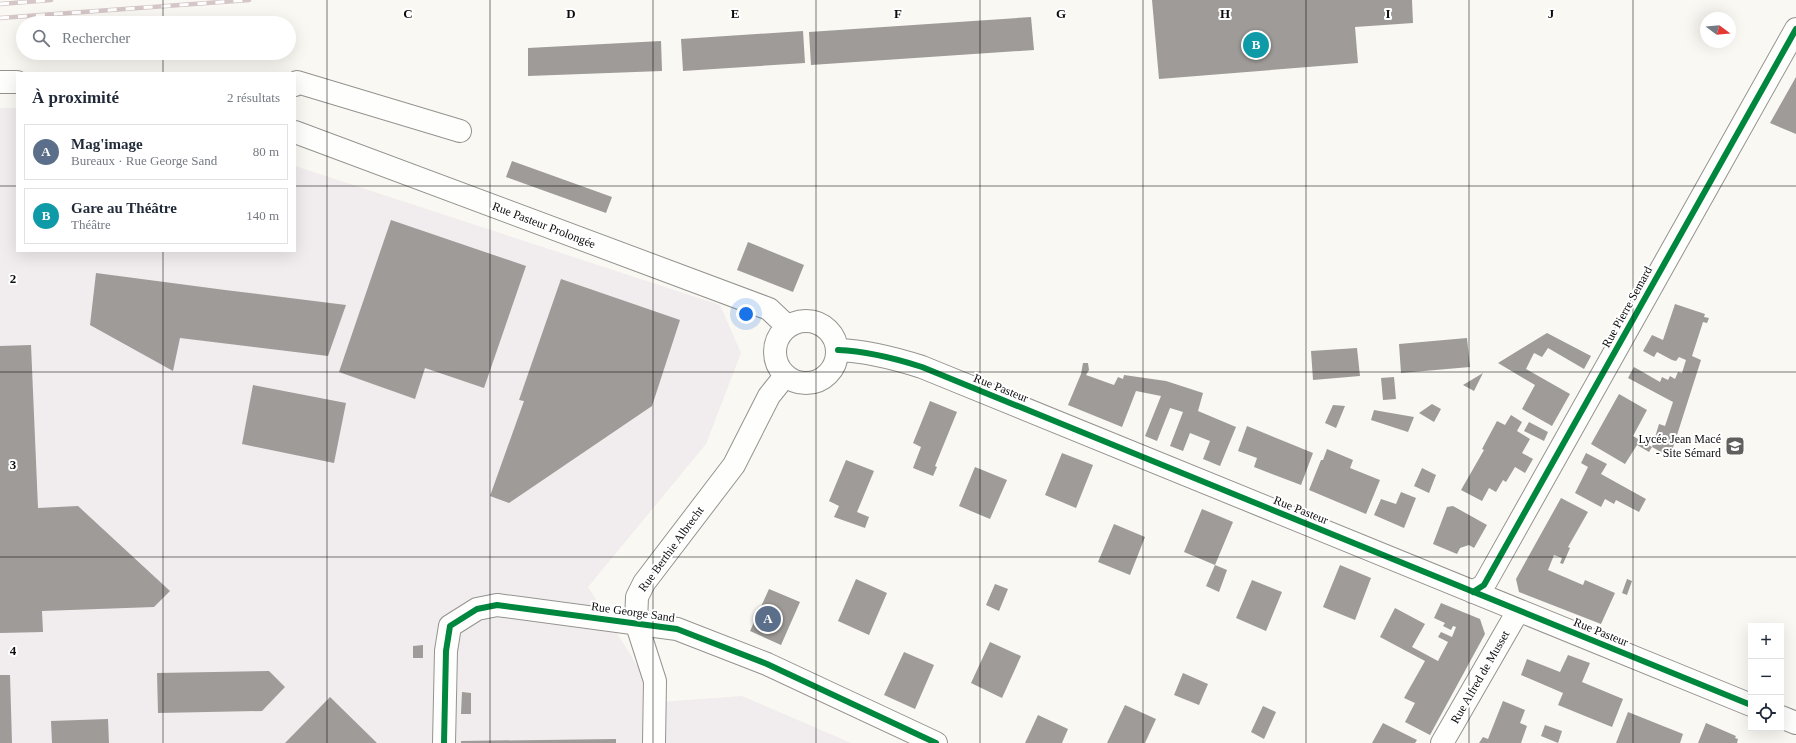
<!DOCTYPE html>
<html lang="fr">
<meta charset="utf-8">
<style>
body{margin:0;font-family:"Times New Roman",serif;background:#f6f6f7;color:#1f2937}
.controls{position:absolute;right:12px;bottom:12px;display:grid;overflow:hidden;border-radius:0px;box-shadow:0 4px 16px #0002}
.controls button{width:36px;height:36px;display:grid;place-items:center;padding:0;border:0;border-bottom:1px solid #e0e1e3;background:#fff;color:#1f2937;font:20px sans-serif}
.compass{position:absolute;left:1700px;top:12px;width:36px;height:36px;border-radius:50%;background:#fff;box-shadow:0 4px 16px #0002;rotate:106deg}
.you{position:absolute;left:746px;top:314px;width:14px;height:14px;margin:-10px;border:3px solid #fff;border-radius:50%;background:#1a73e8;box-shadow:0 0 0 6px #1a73e833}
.badge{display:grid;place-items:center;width:26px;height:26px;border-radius:50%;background:#605f5d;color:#fff;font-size:13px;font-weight:700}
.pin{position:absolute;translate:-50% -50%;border:2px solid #fff;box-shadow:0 1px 4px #0006}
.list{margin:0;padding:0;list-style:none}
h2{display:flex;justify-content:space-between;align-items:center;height:52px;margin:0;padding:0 16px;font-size:17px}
h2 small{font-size:13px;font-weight:400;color:#747a83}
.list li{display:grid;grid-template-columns:26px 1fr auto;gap:12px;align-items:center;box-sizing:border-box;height:56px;margin:0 8px 8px;padding:0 8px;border:1px solid #e0e1e3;border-radius:0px}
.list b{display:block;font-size:15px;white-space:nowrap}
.list p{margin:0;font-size:13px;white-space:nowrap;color:#747a83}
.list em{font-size:13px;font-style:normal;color:#747a83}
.icon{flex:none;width:22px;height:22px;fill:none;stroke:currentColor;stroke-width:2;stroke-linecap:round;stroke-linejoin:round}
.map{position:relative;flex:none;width:1796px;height:743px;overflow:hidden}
.search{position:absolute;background:#fff;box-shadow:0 4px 16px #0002;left:16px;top:16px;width:280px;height:44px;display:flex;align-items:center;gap:10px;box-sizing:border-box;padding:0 14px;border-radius:22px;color:#747a83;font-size:15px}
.panel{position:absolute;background:#fff;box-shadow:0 4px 16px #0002;left:16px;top:72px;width:280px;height:180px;border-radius:0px}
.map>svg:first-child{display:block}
</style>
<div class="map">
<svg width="1796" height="743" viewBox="0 0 1796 743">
<rect width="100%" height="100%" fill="#faf8f2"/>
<path fill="#f1ecee" d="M0,108H17V251H295V166L720,305L741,353L706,444L588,587L660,702L742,696L851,743H0Z"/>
<path fill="#9e9b98" d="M1152,0H1412L1413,23L1355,27L1358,63L1159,79Z
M1031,17L1034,50L811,65L809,32Z
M803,31L805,63L683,71L681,39Z
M661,41L662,71L528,76V48Z
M1796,77V134L1770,123Z
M512,161L612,197L606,213L506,177Z
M391,220L526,266L484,388L425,368L415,399L339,372Z
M748,242L804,265L793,292L737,270Z
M96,273L225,290L346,305L328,356L180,338L173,371L90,325Z
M561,279L680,320L652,406L509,503L490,496L524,401L519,400Z
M1675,304L1705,314L1704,317L1709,318L1707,323L1703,322L1692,356L1701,360L1670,457L1652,447L1659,424L1665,426L1673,402L1628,378L1634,367L1660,382L1662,377L1668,380L1670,376L1675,379L1678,372L1682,373L1686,360L1679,357L1676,361L1672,360L1657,352L1654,357L1643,351L1652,335L1663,340Z
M1547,333L1591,356L1584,369L1548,348L1542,357L1534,353L1526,369L1570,394L1552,426L1522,409L1535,385L1498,363Z
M1467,338L1470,367L1401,373L1399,344Z
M31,345L38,508L78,506L170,591L154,607L42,611L43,632L0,633V346Z
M1357,348L1360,376L1313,380L1311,351Z
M1083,363H1088L1089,370L1086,375L1114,385L1118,377L1123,379L1124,375L1166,381L1203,393L1198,411L1236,427L1220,466L1203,459L1210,441L1190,433L1183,451L1170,446L1183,412L1170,408L1157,441L1145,436L1161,396L1136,391L1122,427L1068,405L1081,374Z
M1483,373L1474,391L1463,385Z
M1394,377L1396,399L1383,400L1381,378Z
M253,385L346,403L334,463L242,444Z
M1619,394L1647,410L1633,436L1652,447L1649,452L1637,445L1625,464L1591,444Z
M930,401L957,412L935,466L937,467L933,476L913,468L921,447L913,443Z
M1432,404L1441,409L1434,422L1419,413Z
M1333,405L1345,406L1336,428L1325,423Z
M1374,410L1385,412L1414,417L1408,432L1371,420Z
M1511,415L1522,422L1517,431L1530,439L1522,453L1533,459L1525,473L1515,467L1506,482L1503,480L1496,492L1489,488L1482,501L1461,490L1484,450L1482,449L1497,421L1505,425Z
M1529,422L1548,432L1544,441L1524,431Z
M1247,426L1313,453L1301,485L1254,467L1257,458L1238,451Z
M1327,449L1353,460L1350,468L1380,480L1366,514L1309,490L1321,460H1323Z
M1062,453L1093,465L1076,508L1045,495Z
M1586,453L1607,464L1601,474L1646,499L1639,512L1616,500L1614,504L1605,499L1601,507L1575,493L1588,467L1581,463Z
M846,460L874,471L857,512L869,517L865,528L834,517L839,506L829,501Z
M975,467L1007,480L990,519L959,506Z
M1422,468L1436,475L1429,493L1414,486Z
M1401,492L1416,498L1404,528L1374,515L1381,499L1396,504Z
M1561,498L1588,512L1568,547L1570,548L1563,564L1560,563L1562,558L1554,555L1548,570L1583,585L1585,580L1615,593L1601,624L1519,592L1516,579Z
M1453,506L1487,525L1474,548L1469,545L1460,548L1457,554L1433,544L1447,507Z
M1202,509L1233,522L1215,565L1184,552Z
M1114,524L1145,537L1130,575L1098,562Z
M1215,565L1227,570L1219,592L1206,586Z
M1340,565L1371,578L1355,620L1323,607Z
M856,579L887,593L869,635L838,621Z
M1627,579L1632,581L1627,595L1622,593Z
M1252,580L1282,592L1266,631L1236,618Z
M995,584L1008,589L999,611L986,605Z
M769,589L800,602L781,645L750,631Z
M1441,603L1480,619L1485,634L1430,735L1405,722L1415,703L1404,698L1425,661L1380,637L1395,608L1425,624L1412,647L1438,661L1448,642L1438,637L1441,632L1452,637L1456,627L1453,626L1451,630L1443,626L1445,623L1434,618Z
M990,642L1021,656L1002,698L971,683Z
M423,645V658H413V646Z
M904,652L934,665L915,709L884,695Z
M1568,655L1590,663L1582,682L1623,699L1612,727L1558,705L1563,693L1521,675L1527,659L1560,672Z
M269,671L285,687L262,711L158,713L157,673Z
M1183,673L1208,684L1199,705L1174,695Z
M0,675H10L12,743H0Z
M462,692L471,693V714H461Z
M330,697L377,743H285Z
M1503,701L1525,710L1520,723L1527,726L1521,743H1479L1483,737L1488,739Z
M1125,705L1156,719L1145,743H1107Z
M1263,706L1276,712L1264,739L1251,732Z
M1628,712L1683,734L1680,743H1616Z
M1038,715L1068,729L1062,743H1025Z
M108,719L109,743H52L51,721Z
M1383,723L1417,740L1415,743H1372Z
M1706,723L1736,736L1735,738L1738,739L1737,743H1698Z
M1545,725L1562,731L1558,743L1541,736Z
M616,739V743H461V741Z"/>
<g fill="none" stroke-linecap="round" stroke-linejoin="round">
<defs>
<path id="minor" d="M0,82H17
M295,85L297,82L460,131
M295,132L769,309L787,326
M775 352a31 31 0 1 1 62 0a31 31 0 1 1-62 0Z
M838,350C867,351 894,358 922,367L1751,705
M1473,592L1484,585L1796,29
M1781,717L1796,723
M444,743L446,651L450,626L477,609L497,605L677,629L767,664L936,743
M654,743L655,681L636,622L637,597L644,583L734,465L769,396L785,376
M1442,743L1518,611"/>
</defs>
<use href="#minor" stroke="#949390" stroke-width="24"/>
<use href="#minor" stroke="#fefefd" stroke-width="22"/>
<defs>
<path id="rail" d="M0,4L51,0
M0,18L249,0"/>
</defs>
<use href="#rail" stroke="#d5c6c7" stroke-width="4.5"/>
<use href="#rail" stroke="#fff" stroke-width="3" stroke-dasharray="9" stroke-linecap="butt"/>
<defs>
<path id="cycleway" d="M838,350C867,351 894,358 922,367L1751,705
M1473,592L1484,585L1796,29
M444,743L446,651L450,626L477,609L497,605L677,629L767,664L936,743"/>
</defs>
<use href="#cycleway" stroke="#fff" stroke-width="8"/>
<use href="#cycleway" stroke="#00873e" stroke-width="6"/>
</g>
<path fill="none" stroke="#0d0d0d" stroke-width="1" stroke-opacity="0.55" d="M163,0V23M327,0V743M490,0V743M653,0V743M816,0V743M980,0V743M1143,0V743M1306,0V743M1469,0V743M1633,0V743M163,53V73M0,186H17M295,186H1796M163,251V743M0,372H1796M0,557H1796"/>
<defs>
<symbol id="school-square" viewBox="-11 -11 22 22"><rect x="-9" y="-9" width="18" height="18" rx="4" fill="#605f5d" stroke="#fff"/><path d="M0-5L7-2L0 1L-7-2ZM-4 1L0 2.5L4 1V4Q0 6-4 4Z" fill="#fff"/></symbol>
</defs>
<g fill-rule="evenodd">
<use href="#school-square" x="1724" y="435" width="22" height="22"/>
</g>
<g text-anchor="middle" stroke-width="4" stroke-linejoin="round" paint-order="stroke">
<g font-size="12" fill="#0d0d0d" stroke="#fff">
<text transform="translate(544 225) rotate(21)" y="4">Rue Pasteur Prolongée</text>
<text transform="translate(1627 307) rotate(-61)" y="4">Rue Pierre Semard</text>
<text transform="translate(1001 388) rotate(22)" y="4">Rue Pasteur</text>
<text transform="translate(1301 510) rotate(22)" y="4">Rue Pasteur</text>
<text transform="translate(671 549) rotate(-54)" y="4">Rue Berthie Albrecht</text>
<text transform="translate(633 612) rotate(8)" y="4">Rue George Sand</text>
<text transform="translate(1601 632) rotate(22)" y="4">Rue Pasteur</text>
<text transform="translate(1480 677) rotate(-60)" y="4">Rue Alfred de Musset</text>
</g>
<g font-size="12" fill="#0d0d0d" stroke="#fff" text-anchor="end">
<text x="1721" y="443">Lycée Jean Macé<tspan x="1721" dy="14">- Site Sémard</tspan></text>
</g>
</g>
<g font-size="13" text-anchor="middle" font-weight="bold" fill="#0d0d0d" stroke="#fff" stroke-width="4" stroke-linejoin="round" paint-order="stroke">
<text x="408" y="18">C</text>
<text x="571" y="18">D</text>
<text x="735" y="18">E</text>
<text x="898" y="18">F</text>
<text x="1061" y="18">G</text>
<text x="1225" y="18">H</text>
<text x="1388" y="18">I</text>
<text x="1551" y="18">J</text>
<text x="13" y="283">2</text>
<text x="13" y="469">3</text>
<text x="13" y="655">4</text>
</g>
</svg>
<div class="controls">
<button>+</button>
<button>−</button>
<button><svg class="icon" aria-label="locate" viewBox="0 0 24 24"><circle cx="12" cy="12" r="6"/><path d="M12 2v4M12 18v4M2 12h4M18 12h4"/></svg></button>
</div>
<svg class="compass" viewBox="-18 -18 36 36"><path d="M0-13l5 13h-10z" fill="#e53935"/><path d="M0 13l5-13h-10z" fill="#747a83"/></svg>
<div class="you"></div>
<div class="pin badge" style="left:768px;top:619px;background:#5c6f8a">A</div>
<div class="pin badge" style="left:1256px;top:45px;background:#0f9aa8">B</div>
<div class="search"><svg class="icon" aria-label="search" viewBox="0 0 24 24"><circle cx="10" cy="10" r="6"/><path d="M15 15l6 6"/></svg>Rechercher</div>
<section class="panel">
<h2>À proximité<small>2 résultats</small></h2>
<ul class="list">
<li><span class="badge" style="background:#5c6f8a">A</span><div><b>Mag'image</b><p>Bureaux · Rue George Sand</p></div><em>80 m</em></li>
<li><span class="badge" style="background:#0f9aa8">B</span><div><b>Gare au Théâtre</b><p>Théâtre</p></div><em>140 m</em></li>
</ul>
</section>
</div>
